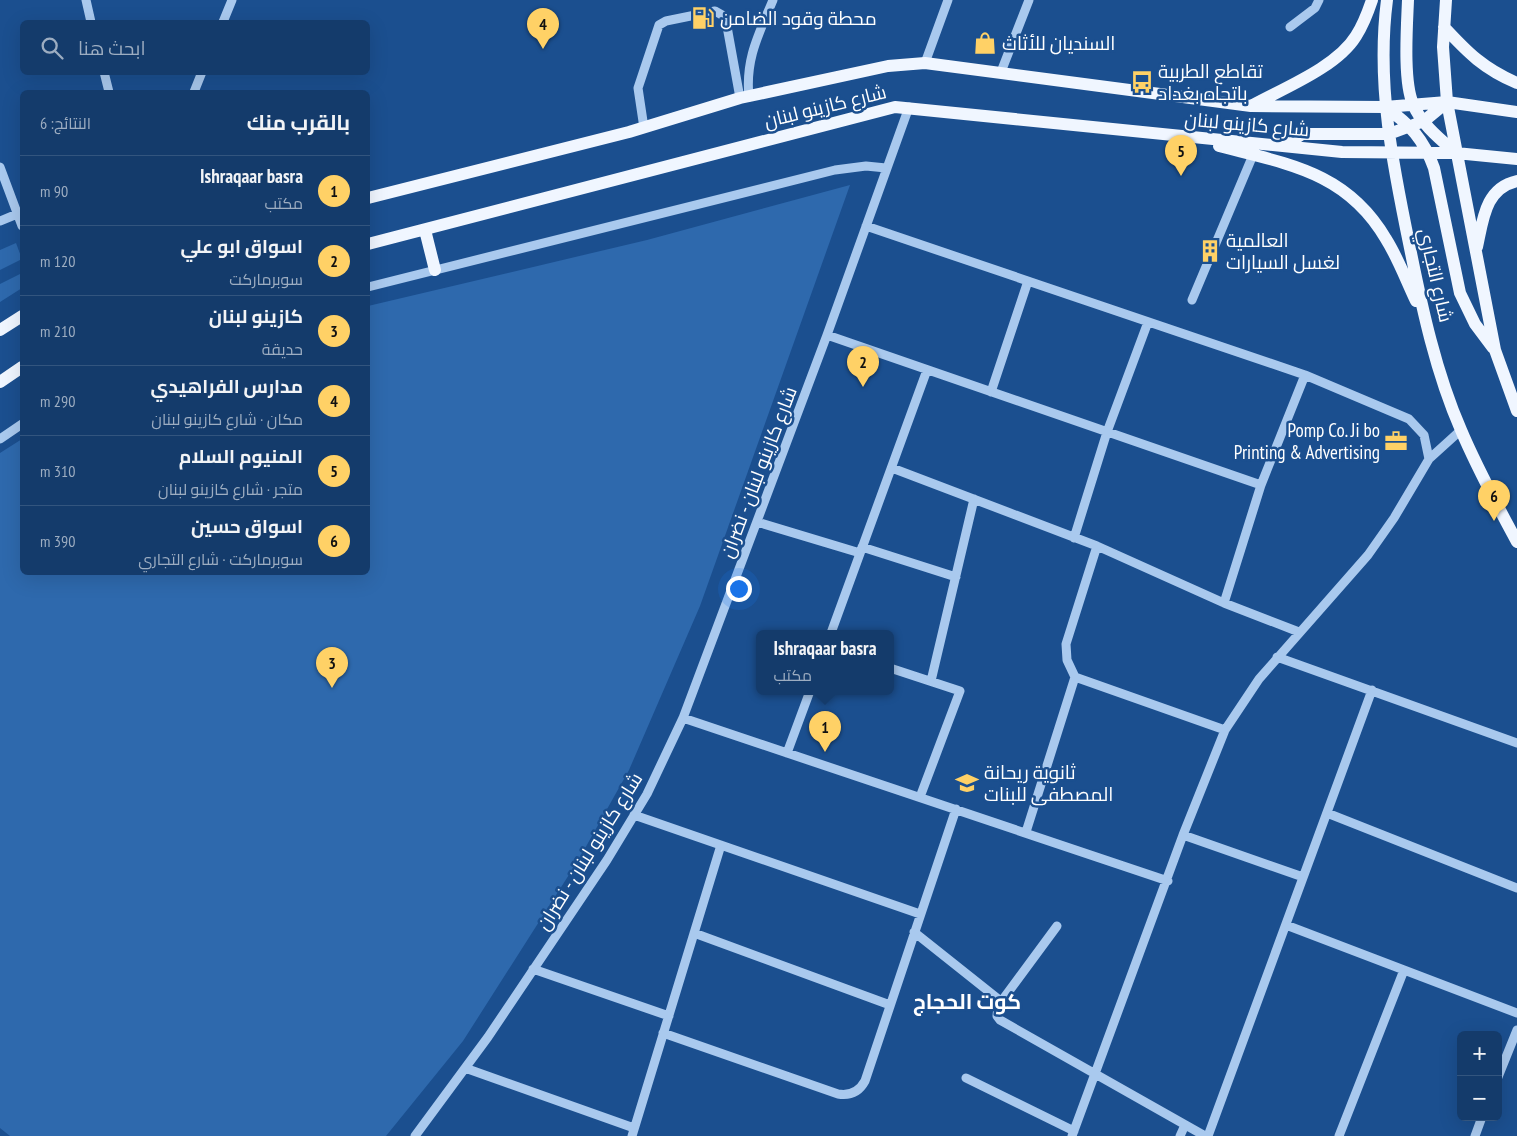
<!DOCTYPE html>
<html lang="ar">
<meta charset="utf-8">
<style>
body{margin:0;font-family:"PT Sans Narrow",Cairo,sans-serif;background:#1d4271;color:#f1f3f6;direction:rtl}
.controls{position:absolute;right:15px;bottom:15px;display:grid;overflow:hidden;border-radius:8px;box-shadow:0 5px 20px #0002}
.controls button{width:45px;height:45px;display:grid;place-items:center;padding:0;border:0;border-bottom:1px solid #33557e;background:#143b6b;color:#f1f3f6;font:25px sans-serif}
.you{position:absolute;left:738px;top:588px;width:18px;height:18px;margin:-12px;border:4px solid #fff;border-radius:50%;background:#1a73e8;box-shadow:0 0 0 8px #1a73e833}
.badge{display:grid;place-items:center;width:32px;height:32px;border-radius:50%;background:#ffd166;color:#111;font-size:16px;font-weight:700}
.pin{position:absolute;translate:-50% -41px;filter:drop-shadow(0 1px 2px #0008)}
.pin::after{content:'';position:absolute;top:26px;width:18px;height:15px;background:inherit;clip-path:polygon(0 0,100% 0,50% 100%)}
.popup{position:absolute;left:756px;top:630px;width:138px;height:65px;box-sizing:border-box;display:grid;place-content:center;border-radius:8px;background:#143b6b;filter:drop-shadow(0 1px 4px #0005);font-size:16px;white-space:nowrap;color:#9dadc1}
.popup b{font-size:19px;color:#f1f3f6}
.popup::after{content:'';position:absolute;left:50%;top:100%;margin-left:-10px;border:10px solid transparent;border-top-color:#143b6b}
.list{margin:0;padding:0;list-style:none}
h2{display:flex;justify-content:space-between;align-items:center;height:65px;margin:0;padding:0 20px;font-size:21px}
h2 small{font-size:16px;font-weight:400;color:#9dadc1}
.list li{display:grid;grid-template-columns:32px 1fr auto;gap:15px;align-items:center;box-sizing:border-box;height:70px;padding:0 20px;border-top:1px solid #33557e}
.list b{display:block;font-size:19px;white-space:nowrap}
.list p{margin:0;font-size:16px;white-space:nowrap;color:#9dadc1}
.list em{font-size:16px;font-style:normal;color:#9dadc1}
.icon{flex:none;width:28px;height:28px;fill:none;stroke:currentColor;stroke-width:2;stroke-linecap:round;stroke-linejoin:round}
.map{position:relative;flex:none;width:1517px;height:1136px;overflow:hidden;direction:ltr}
.search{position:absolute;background:#143b6b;box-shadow:0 5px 20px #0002;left:20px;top:20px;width:350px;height:55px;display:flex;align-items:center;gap:12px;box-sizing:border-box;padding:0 18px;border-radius:8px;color:#9dadc1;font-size:19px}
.panel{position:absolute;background:#143b6b;box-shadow:0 5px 20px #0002;left:20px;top:90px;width:350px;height:485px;border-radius:8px;direction:rtl}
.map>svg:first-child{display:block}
</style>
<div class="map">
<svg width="1517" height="1136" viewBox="0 0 1517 1136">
<rect width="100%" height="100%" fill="#1b4f8f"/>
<path fill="#2e69ad" d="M850,185L700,606L629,770L579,859L463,1041L386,1136H10L0,1128V453L22,439V572H368V306L647,240Z
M16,243L22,259L0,270V250Z
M22,273V288L0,302V284Z"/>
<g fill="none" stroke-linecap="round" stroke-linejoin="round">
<path stroke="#a9c9ee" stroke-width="9" d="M86,0L91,22
M223,22L232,0
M1290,27L1315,8L1319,0
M925,63L948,0
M104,72L109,92
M1001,72L1029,0
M194,92L202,72
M749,97C745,59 759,34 773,0
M644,128L638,88L659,25L666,21L715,11L722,15L726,21L740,98
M0,167L22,226
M0,221L22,212
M866,226L1305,375L1409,419L1424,435L1429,459L1394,518L1368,555L1259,679L1225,730L1183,835L1072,1136
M368,287L835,170L866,166L886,168
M1192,300L1253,155
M827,335L1261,485
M991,392L1028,281
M0,439L22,424
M1429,459L1461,430
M892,468L1097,546L1224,603L1299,632
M757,522L860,553
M1074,538L1107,432L1148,322
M1097,546L1066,644L1067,660L1075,677L1225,730
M862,547L956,577
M1224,603L1261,485L1305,375
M831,633L927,370
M1277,657L1517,743
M890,668L960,691L920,797
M931,681L974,499
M683,718L1168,881
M787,753L810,691
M1327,813L1517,888
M634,815L920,914
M1026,832L1075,677
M1183,835L1303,877
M1286,925L1517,1013
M1057,926L998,1006L997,1016L1000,1020L1205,1136
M914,932L1002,1002
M694,933L890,1005
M533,969L669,1016
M663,1033L838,1094C850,1096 859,1092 865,1081L956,809
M465,1068L634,1128
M1498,1077L1517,1030
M966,1078L1074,1131
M415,1136L488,1037L607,860L647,794L683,718L827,335L909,107
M632,1136L721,845
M1180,1136L1185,1125
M1208,1136L1372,690
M1339,1136L1404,970
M1475,1136L1482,1117"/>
<path stroke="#f0f6ff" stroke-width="12" d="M1387,0C1376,84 1393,166 1410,248C1422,308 1436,373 1461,430C1477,468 1497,505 1517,542
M1408,0C1407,26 1403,81 1413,104C1421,124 1440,139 1456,153
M1446,0L1443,47L1447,102L1495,350L1517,411
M1444,27C1468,53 1484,69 1517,83
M1253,105C1284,88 1337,67 1356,36C1363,25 1368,12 1372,0
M1385,107C1410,124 1424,140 1434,168L1460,293L1475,324L1493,348
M1286,145L1302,134H1389L1424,121L1447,102
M1219,146C1288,164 1347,172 1386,239C1398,258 1406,280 1416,301
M368,198L629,132L740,98L888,66L925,63L1251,106L1385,107L1447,102L1517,112
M425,230L435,270
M368,244L895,107L1342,152L1456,153L1517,159
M1477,247C1483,220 1485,188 1517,181
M0,330L22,316
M0,382L22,367"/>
</g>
<defs>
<symbol id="fuel-bare" viewBox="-9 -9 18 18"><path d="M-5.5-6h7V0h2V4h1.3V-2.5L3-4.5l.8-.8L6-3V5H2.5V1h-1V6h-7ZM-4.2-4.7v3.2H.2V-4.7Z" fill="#ffd166" stroke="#1b4f8f" stroke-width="2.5" paint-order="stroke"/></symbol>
<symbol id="shop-bare" viewBox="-9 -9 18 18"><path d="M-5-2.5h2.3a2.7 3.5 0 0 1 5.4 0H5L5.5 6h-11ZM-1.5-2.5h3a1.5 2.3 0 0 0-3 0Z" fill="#ffd166" stroke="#1b4f8f" stroke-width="2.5" paint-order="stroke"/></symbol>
<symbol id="bus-bare" viewBox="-9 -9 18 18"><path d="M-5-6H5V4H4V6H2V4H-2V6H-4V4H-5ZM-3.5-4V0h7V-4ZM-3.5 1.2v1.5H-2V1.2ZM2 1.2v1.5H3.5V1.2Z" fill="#ffd166" stroke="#1b4f8f" stroke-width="2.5" paint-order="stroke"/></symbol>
<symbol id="building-bare" viewBox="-9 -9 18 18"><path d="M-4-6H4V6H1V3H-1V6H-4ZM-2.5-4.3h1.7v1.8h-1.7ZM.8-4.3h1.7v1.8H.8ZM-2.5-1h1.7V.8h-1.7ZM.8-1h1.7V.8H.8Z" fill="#ffd166" stroke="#1b4f8f" stroke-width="2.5" paint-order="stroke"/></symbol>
<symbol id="office-bare" viewBox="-9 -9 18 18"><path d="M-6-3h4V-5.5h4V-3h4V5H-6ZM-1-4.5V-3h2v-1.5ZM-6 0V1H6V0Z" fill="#ffd166" stroke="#1b4f8f" stroke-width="2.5" paint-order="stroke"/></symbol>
<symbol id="school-bare" viewBox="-9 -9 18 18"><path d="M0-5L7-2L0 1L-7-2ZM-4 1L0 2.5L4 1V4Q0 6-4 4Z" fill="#ffd166" stroke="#1b4f8f" stroke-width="2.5" paint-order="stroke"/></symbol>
</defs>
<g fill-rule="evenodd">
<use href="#fuel-bare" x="687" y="2" width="32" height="32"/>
<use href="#shop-bare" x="969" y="27" width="32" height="32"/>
<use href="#bus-bare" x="1126" y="66" width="32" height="32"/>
<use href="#building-bare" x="1194" y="235" width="32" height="32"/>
<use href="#office-bare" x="1380" y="425" width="32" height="32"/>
<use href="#school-bare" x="951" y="767" width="32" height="32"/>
</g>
<g text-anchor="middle" stroke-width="5" stroke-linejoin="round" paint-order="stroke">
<g font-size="19" fill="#fff" stroke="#1b4f8f" text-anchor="start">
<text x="720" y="25">محطة وقود الضامن</text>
<text x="1002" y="50">السنديان للأثاث</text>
<text x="1158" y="78">تقاطع الطربية<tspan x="1158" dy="22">باتجاه بغداد</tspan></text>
<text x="1226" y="247">العالمية<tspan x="1226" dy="22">لغسل السيارات</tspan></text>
<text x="1380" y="437" text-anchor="end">Pomp Co. Ji bo<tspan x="1380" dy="22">Printing &amp; Advertising</tspan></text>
<text x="984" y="779">ثانوية ريحانة<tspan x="984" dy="22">المصطفى للبنات</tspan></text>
</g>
<g font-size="19" fill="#fff" stroke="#1b4f8f">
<text transform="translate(825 106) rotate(-14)" y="7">شارع كازينو لبنان</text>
<text transform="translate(1247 124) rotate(5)" y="7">شارع كازينو لبنان</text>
<text transform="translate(1436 275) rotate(77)" y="7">شارع التجاري</text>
<text transform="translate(758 472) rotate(-69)" y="7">شارع كازينو لبنان - نضران</text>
<text transform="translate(589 851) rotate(-58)" y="7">شارع كازينو لبنان - نضران</text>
</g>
<g font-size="21" font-weight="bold" fill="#fff" stroke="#1b4f8f">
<text x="967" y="1009">كوت الحجاج</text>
</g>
</g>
</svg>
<div class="controls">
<button>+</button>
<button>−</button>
</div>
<div class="you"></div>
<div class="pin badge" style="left:825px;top:752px">1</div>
<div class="popup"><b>Ishraqaar basra</b>مكتب</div>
<div class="pin badge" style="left:863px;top:387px">2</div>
<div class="pin badge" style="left:332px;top:688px">3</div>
<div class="pin badge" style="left:543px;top:49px">4</div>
<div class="pin badge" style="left:1181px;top:176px">5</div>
<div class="pin badge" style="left:1494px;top:521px">6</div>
<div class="search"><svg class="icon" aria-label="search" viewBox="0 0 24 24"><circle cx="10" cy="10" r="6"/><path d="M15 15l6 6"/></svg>ابحث هنا</div>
<section class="panel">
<h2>بالقرب منك<small>النتائج: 6</small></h2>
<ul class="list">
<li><span class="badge">1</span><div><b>Ishraqaar basra</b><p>مكتب</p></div><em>90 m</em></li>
<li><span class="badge">2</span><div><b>اسواق ابو علي</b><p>سوبرماركت</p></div><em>120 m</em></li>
<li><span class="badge">3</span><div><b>كازينو لبنان</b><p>حديقة</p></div><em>210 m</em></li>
<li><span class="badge">4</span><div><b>مدارس الفراهيدي</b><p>مكان · شارع كازينو لبنان</p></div><em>290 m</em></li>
<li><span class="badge">5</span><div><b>المنيوم السلام</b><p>متجر · شارع كازينو لبنان</p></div><em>310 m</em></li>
<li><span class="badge">6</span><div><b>اسواق حسين</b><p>سوبرماركت · شارع التجاري</p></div><em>390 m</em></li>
</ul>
</section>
</div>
